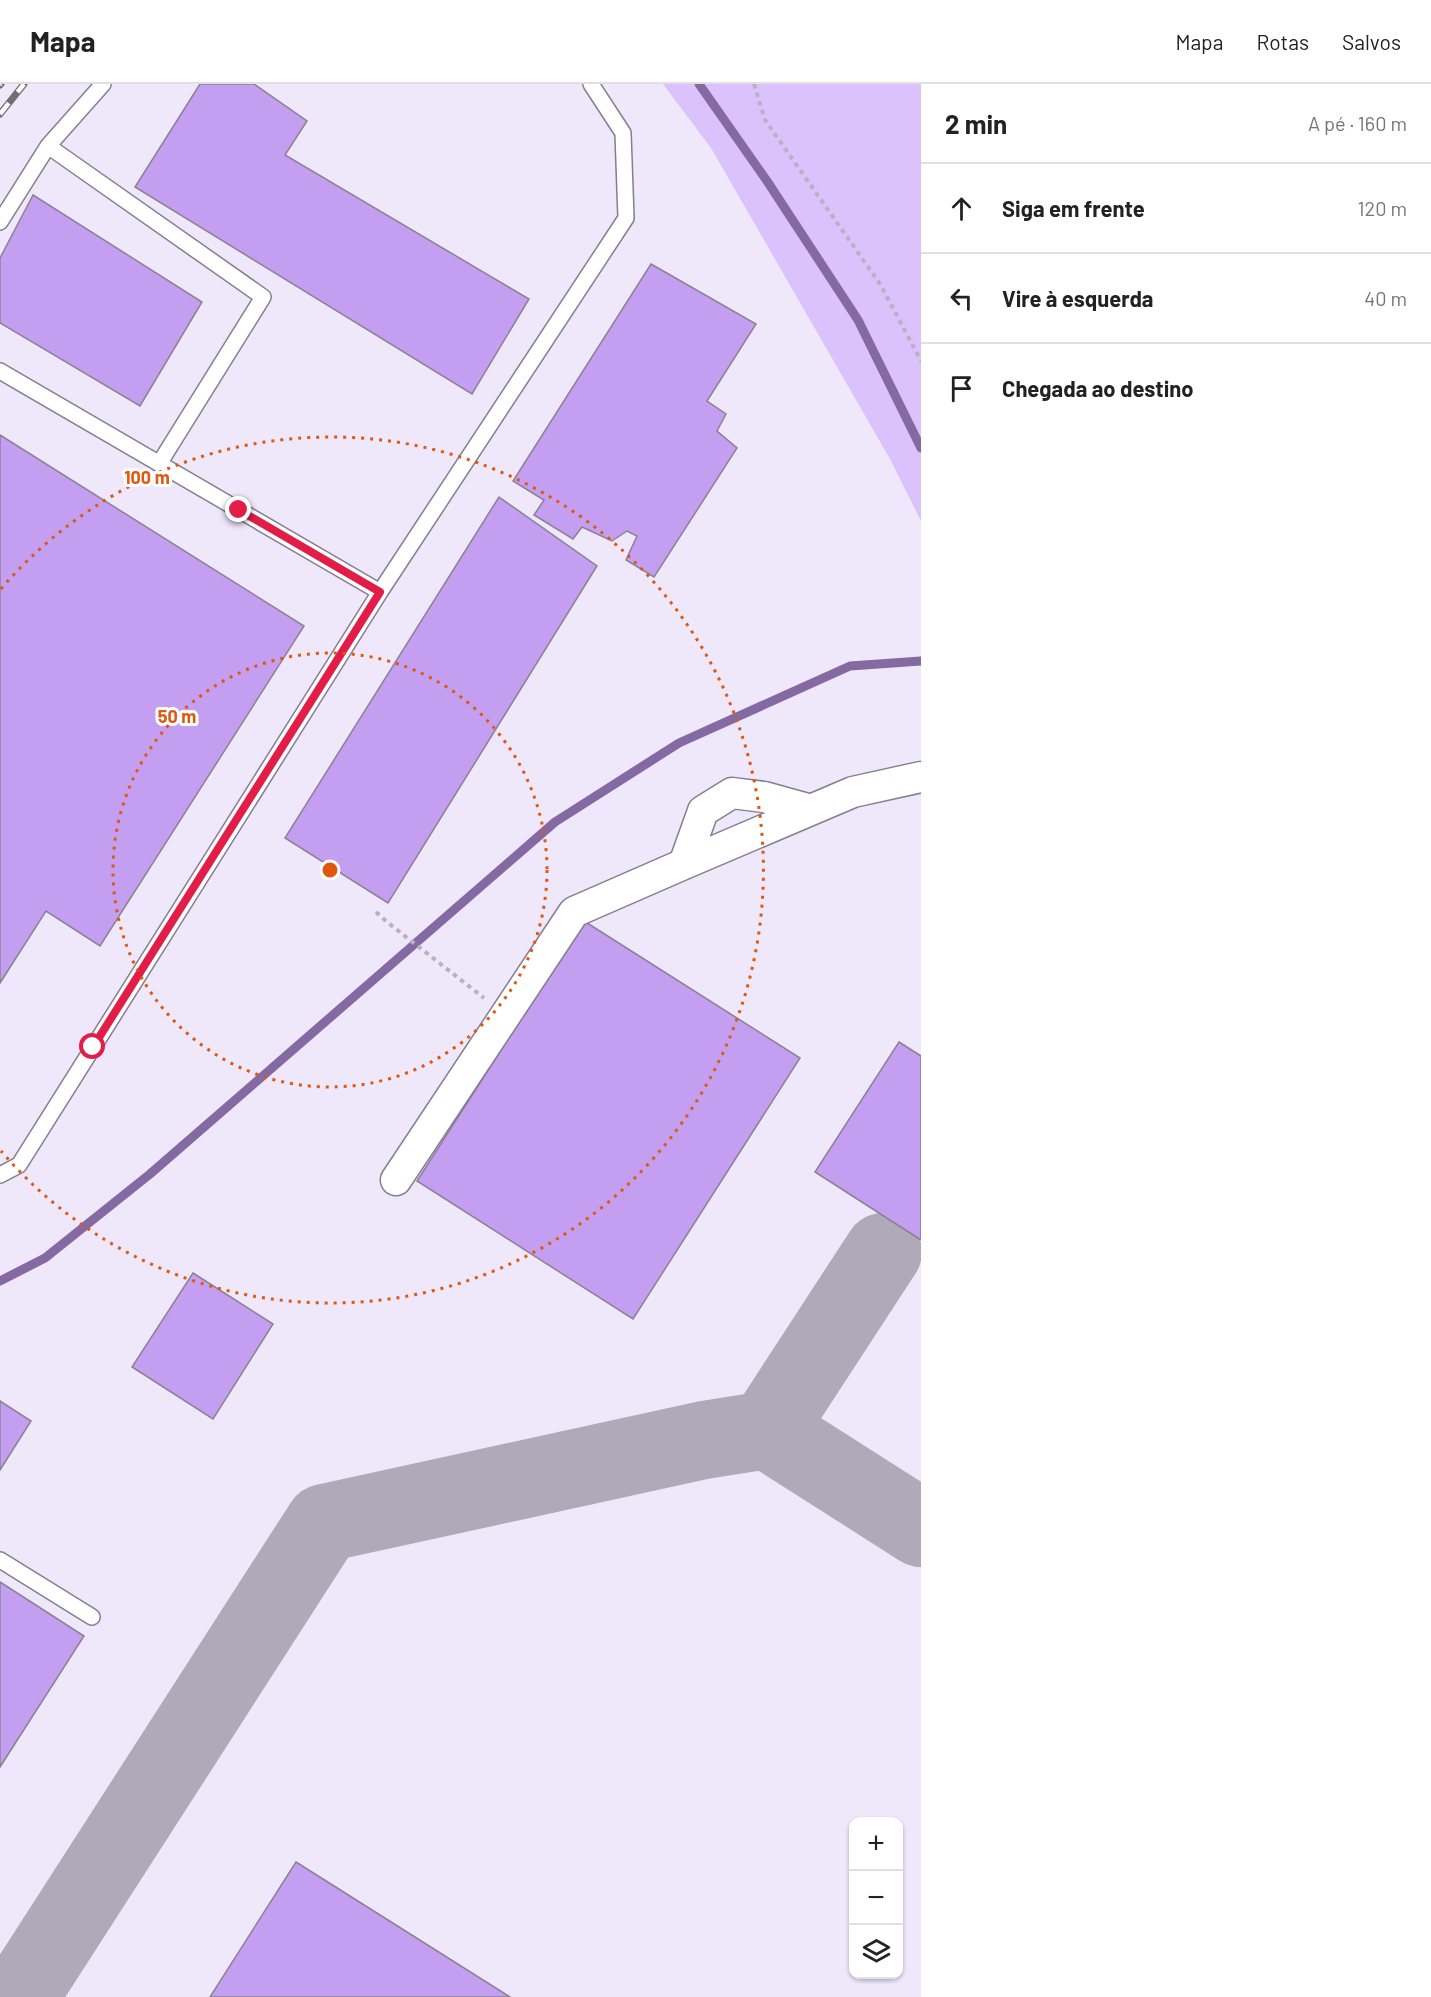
<!DOCTYPE html>
<html lang="pt">
<meta charset="utf-8">
<style>
body{margin:0;font-family:Barlow,sans-serif;background:#f2f2f2;color:#222}
.controls{position:absolute;right:18px;bottom:18px;display:grid;overflow:hidden;border-radius:12px;box-shadow:0 2px 4px #0004}
.controls button{width:54px;height:54px;display:grid;place-items:center;padding:0;border:0;border-bottom:2px solid #e0e0e0;background:#fff;color:#222;font:30px sans-serif}
.stop{position:absolute;width:18px;height:18px;margin:-14px;border:4px solid #e11d48;border-radius:50%;background:#fff}
.stop.end{background:#e11d48;border-color:#fff;box-shadow:0 2px 6px #0008}
.list{margin:0;padding:0;list-style:none}
h2{display:flex;justify-content:space-between;align-items:center;height:78px;margin:0;padding:0 24px;font-size:26px}
h2 small{font-size:20px;font-weight:400;color:#767676}
.list li{display:grid;grid-template-columns:39px 1fr auto;gap:18px;align-items:center;box-sizing:border-box;height:90px;padding:0 24px;border-top:2px solid #e0e0e0}
.list b{display:block;font-size:22px;white-space:nowrap}
.list em{font-size:20px;font-style:normal;color:#767676}
.icon{flex:none;width:33px;height:33px;fill:none;stroke:currentColor;stroke-width:2;stroke-linecap:round;stroke-linejoin:round}
.map{position:relative;flex:none;width:921px;height:1913px;overflow:hidden}
header{display:flex;align-items:center;gap:36px;box-sizing:border-box;height:84px;padding:0 30px;background:#fff;border-bottom:2px solid #e0e0e0}
header strong{font-size:28px}
nav{display:flex;gap:33px;margin-inline-start:auto;font-size:21px}
main{display:flex}
aside{flex:1;background:#fff}
.map>svg:first-child{display:block}
</style>
<header>
<strong>Mapa</strong>
<nav><a>Mapa</a><a>Rotas</a><a>Salvos</a></nav>
</header>
<main>
<div class="map">
<svg width="921" height="1913" viewBox="0 0 921 1913">
<rect width="100%" height="100%" fill="#efe7fa"/>
<path fill="#dcc2fd" d="M663,0H921V437L890,375L711,64Z"/>
<g fill="none" stroke-linecap="round" stroke-linejoin="round">
<path stroke="#8469a3" stroke-width="9" d="M699,0L767,97L858,236L921,364
M0,1197L45,1174L150,1090L555,738L679,659L850,582L921,577"/>
<path stroke="#b0aab8" stroke-width="78" d="M883,1168L767,1346L921,1444
M19,1913L324,1439L704,1356L767,1346"/>
</g>
<path fill="#c49ef0" stroke="#8a8293" stroke-width="1.5" d="M200,0H254L307,37L285,71L529,215L472,310L135,103Z
M33,111L202,218L140,322L0,239V174Z
M651,180L756,240L707,317L726,330L717,347L737,364L654,493L626,476L637,452L627,447L612,457L582,443L573,455L534,431L544,416L513,397Z
M0,351L304,542L100,862L46,827L0,899Z
M499,413L597,482L388,819L285,754Z
M584,837L800,974L633,1235L417,1097Z
M899,958L921,972V1156L815,1088Z
M193,1189L273,1240L213,1335L132,1283Z
M0,1317L31,1337L0,1386Z
M0,1498L84,1552L0,1683Z
M296,1778L510,1913H210Z"/>
<g fill="none" stroke-linecap="round" stroke-linejoin="round">
<defs>
<path id="service" d="M48,62L263,213L159,380
M0,138L48,62L103,0
M0,287L380,508L626,134L623,49L591,0
M0,1091L19,1081L380,508
M0,1476L92,1533"/>
<path id="minor" d="M684,780L703,727L732,709L764,713L811,726
M396,1096L574,828L684,780L853,708L921,693"/>
</defs>
<use href="#service" stroke="#857e8f" stroke-width="18"/>
<use href="#minor" stroke="#857e8f" stroke-width="33"/>
<path stroke="#b7b1c0" stroke-width="4" stroke-dasharray="4.5 4.5" stroke-linecap="butt" d="M754,0L765,36L880,200L921,277
M376,828L387,838L484,914"/>
<use href="#service" stroke="#fff" stroke-width="15"/>
<use href="#minor" stroke="#fff" stroke-width="30"/>
<defs>
<path id="rail" d="M0,1L1,0
M0,30L24,0"/>
</defs>
<use href="#rail" stroke="#716d77" stroke-width="7"/>
<use href="#rail" stroke="#fff" stroke-width="4.5" stroke-dasharray="14" stroke-linecap="butt"/>
</g>
<g fill="none" stroke-linecap="round" stroke-linejoin="round">
<path stroke="#e11d48" stroke-width="8" d="M93,963L380,508L239,426"/>
</g>
<g fill="none" stroke="#e0580f" stroke-width="3" stroke-dasharray="3 6">
<circle cx="330" cy="786" r="217"/>
<path d="M1 505A433 433 0 1 1 1 1067"/>
</g>
<circle cx="330" cy="786" r="9" fill="#e0580f" stroke="#fff" stroke-width="3"/>
<g font-size="18" text-anchor="middle" font-weight="bold" fill="#e0580f" stroke="#fff" stroke-width="6" stroke-linejoin="round" paint-order="stroke">
<text x="147" y="400">100 m</text>
<text x="177" y="639">50 m</text>
</g>
</svg>
<div class="controls">
<button>+</button>
<button>−</button>
<button><svg class="icon" aria-label="layers" viewBox="0 0 24 24"><path d="M12 4l9 5-9 5-9-5zM3 14l9 5 9-5"/></svg></button>
</div>
<div class="stop" style="left:93px;top:963px"></div>
<div class="stop end" style="left:239px;top:426px"></div>
</div>
<aside>
<h2>2 min<small>A pé · 160 m</small></h2>
<ul class="list">
<li><svg class="icon" aria-label="ahead" viewBox="0 0 24 24"><path d="M12 20V5M6 11l6-6 6 6"/></svg><div><b>Siga em frente</b></div><em>120 m</em></li>
<li><svg class="icon" aria-label="left" viewBox="0 0 24 24"><path d="M17 20v-9H6M10 6l-5 5 5 5"/></svg><div><b>Vire à esquerda</b></div><em>40 m</em></li>
<li><svg class="icon" aria-label="arrive" viewBox="0 0 24 24"><path d="M6 21V4h12l-3 4 3 4H6"/></svg><div><b>Chegada ao destino</b></div></li>
</ul>
</aside>
</main>
